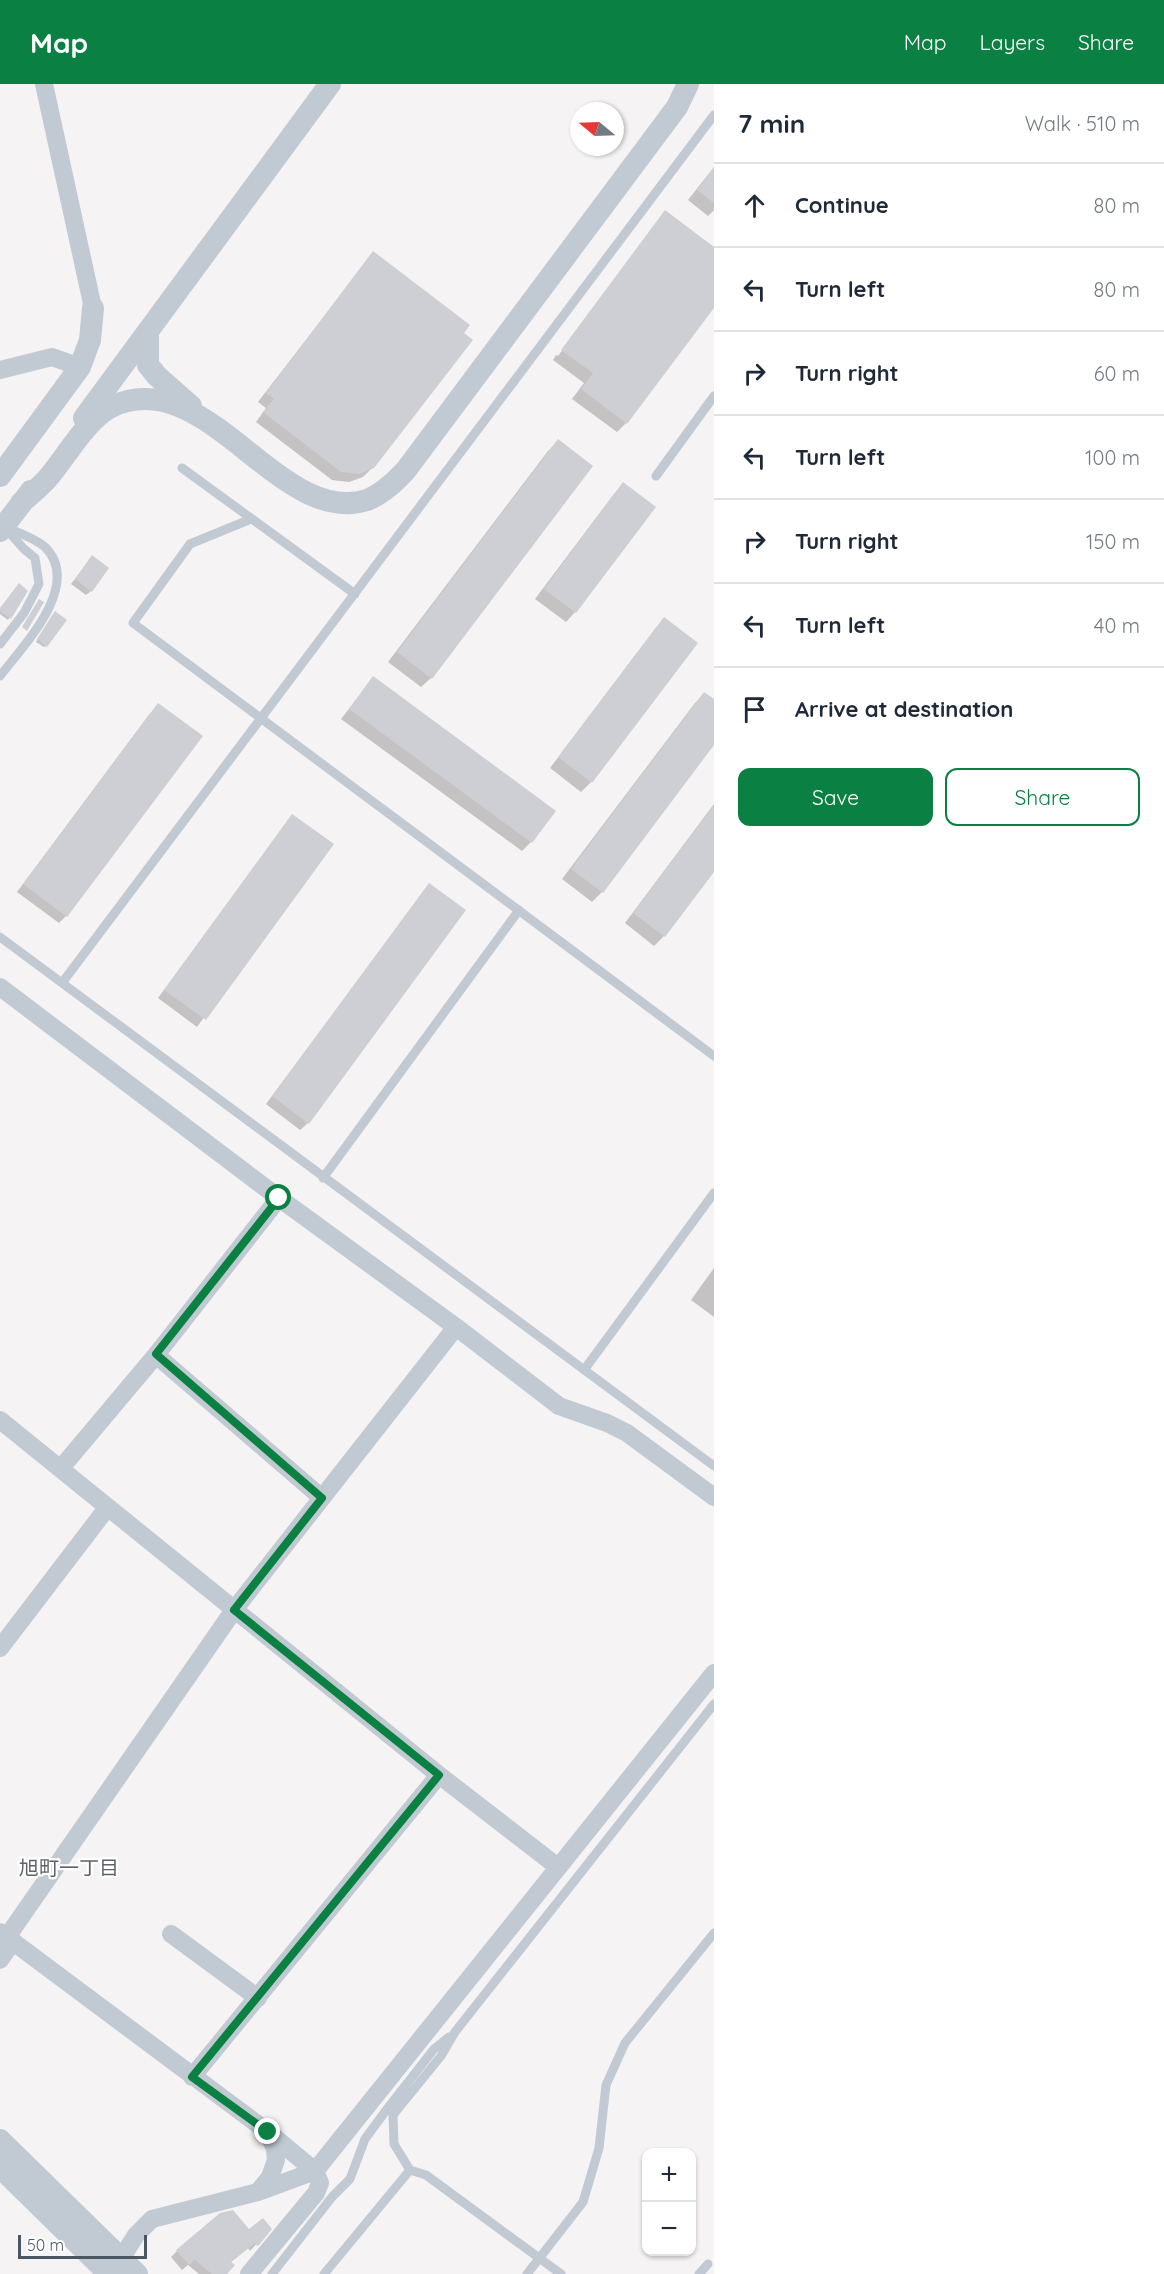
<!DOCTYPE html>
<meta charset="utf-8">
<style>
body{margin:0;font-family:Quicksand,"Noto Sans JP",sans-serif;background:#f6f6f7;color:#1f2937}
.controls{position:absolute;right:18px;bottom:18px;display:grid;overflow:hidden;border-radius:12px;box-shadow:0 2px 4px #0004}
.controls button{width:54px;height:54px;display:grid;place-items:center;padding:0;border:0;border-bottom:2px solid #e0e1e3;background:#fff;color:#1f2937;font:30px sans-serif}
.compass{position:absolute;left:570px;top:18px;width:54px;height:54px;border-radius:50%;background:#fff;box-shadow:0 2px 4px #0004;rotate:289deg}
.scale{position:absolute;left:18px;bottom:15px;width:129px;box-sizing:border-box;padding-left:6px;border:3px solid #4a5661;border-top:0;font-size:16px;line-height:21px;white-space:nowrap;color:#4a5661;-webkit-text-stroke:4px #fff;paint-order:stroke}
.stop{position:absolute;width:18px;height:18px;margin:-14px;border:4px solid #0b8043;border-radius:50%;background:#fff}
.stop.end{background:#0b8043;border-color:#fff;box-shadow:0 2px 6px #0008}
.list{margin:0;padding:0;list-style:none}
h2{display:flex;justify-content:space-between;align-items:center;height:78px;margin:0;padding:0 24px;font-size:26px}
h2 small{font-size:20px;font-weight:400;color:#747a83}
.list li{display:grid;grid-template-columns:39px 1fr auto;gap:18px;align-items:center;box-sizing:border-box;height:84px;padding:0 24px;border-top:2px solid #e0e1e3}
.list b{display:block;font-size:22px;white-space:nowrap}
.list em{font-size:20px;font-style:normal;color:#747a83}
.actions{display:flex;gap:12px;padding:18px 24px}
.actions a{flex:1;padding:14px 0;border:2px solid #0b8043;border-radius:12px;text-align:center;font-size:21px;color:#0b8043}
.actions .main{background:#0b8043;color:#fff}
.icon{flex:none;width:33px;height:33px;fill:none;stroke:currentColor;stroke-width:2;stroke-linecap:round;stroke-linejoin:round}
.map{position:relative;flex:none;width:714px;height:2190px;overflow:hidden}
header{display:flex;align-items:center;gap:36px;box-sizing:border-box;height:84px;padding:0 30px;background:#0b8043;color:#fff}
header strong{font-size:28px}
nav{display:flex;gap:33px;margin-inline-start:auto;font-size:21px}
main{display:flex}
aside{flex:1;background:#fff}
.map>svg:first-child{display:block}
</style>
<header>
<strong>Map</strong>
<nav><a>Map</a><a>Layers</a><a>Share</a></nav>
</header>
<main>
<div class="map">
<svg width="714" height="2190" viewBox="0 0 714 2190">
<rect width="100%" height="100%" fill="#f5f3f3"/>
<path fill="#0003" d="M714,83V126L708,132L688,116Z
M660,137L714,164V221L626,339L617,348L572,315L584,299L553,276L556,271L558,272Z
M373,169V383L363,393L349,398L332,396L256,338L266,324L258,318Z
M558,357L431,594L421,603L388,578L548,367Z
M624,400L575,528L566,538L535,515L614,410Z
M92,473L91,507L86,511L71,500Z
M26,507L8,536L0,530V526Z
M53,530L46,562L44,563L36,558Z
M665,535L591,698L581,708L550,684L655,545Z
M373,594L531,758L522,767L341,635Z
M704,610L714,617V659L602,808L592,818L562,795L695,619Z
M151,628L66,832L59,839L17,808Z
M714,720V785L664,852L654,862L625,839Z
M292,731L332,760L197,943L158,914Z
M429,801L308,1039L300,1046L266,1020Z
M714,1184V1233L691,1216Z
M270,2145L250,2167L248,2164L230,2179L225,2190H199L188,2181L182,2186L171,2173L177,2167L248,2147Z"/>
<path fill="#cdcfd5" d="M714,83V119L697,106Z
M665,126L714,163V224L627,340L581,305L593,289L561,266Z
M373,167L470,241L464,249L473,256L374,384L359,390L341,388L263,328L274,315L266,309Z
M558,355L593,382L432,595L397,568Z
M623,398L656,423L576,529L544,505Z
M92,471L109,484L92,508L75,495Z
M19,499L28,507L11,535L0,527V524Z
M39,515L44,518L27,547L22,543Z
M55,527L67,536L47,563L37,555Z
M664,533L698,559L592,699L558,673Z
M373,592L556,727L532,759L349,625Z
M704,608L714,615V661L603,809L571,785Z
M158,619L203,652L67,833L23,800Z
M714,721V788L665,853L633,829Z
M292,730L334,760L206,936L164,906Z
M429,799L466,826L309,1040L272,1012Z
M233,2126L249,2145L263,2134L272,2145L259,2161L257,2162L255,2159L231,2178L235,2181L227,2190H212L195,2176L189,2181L176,2166L220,2129Z"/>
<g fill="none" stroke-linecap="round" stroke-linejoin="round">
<path stroke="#c1cad2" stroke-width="9" d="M182,384L355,510
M656,392L714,312
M251,435L190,460L133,539L714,972
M0,560L24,529L39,500L35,474L24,465L7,446
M0,592C23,562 83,501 45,463C35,454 16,448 4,442
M0,853L714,1382
M62,899L714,31
M323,1094L519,826
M584,1286L714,1109
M410,2086L426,2091L561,2190
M272,2190L332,2113L350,2095L365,2055L387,2025L434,1965L449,1953
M324,2190L410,2086L394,2060L393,2031L441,1972L455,1948L714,1620
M527,2190L583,2118L599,2064L606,2001L625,1959L714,1849
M699,2190L708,2180"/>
<path stroke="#c1cad2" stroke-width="18" d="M44,0L93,224
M0,286L52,273L80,283
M0,903L279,1114L456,1243L234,1526L7,1853
M456,1243L559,1322L607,1339L627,1349L714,1413
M156,1271L322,1414
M0,1336L439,1691L558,1783
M61,1384L156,1271L279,1114
M0,1564L107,1424
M0,1848L268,2048L315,2087L258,2108
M171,1850L258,1914
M0,1876L13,1857
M192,1993L439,1691
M114,2186L136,2151L152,2135L258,2108L270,2093L276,2076L275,2065L268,2049
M249,2190L316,2109L320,2099L315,2087L714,1589"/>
<path stroke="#c1cad2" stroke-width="22" d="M148,250V281L157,292L191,322
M84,334L330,0
M0,392L80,283L90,256L93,224
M21,419C30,411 40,403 48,394C66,373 86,336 111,323C206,277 279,444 367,416C382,410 395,398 406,386L677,23L688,0
M0,447L31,407
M0,2056L137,2190
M0,2083L109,2190"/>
</g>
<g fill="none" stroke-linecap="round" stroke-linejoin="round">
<path stroke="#0b8043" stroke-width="8" d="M268,2048L192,1993L439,1691L234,1526L322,1414L156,1270L279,1114"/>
</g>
<g text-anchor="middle" stroke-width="4.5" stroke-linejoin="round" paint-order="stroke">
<g font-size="20" fill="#5f6368" stroke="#fff">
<text x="69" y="1791">旭町一丁目</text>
</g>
</g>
</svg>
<div class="controls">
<button>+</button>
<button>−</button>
</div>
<svg class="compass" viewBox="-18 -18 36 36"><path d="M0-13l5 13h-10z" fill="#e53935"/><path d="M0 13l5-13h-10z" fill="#747a83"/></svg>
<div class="scale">50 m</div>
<div class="stop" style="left:279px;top:1114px"></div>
<div class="stop end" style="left:268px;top:2048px"></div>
</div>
<aside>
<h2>7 min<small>Walk · 510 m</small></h2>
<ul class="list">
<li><svg class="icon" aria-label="ahead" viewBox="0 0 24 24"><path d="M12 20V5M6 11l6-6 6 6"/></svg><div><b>Continue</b></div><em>80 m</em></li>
<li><svg class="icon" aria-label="left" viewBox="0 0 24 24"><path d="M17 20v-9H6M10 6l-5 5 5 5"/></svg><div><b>Turn left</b></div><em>80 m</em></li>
<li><svg class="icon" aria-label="right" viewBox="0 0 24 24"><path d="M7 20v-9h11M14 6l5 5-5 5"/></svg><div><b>Turn right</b></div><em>60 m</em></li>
<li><svg class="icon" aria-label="left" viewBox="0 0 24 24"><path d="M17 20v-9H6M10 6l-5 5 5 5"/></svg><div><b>Turn left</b></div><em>100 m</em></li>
<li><svg class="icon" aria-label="right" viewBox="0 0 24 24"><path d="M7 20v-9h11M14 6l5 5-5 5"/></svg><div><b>Turn right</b></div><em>150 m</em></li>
<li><svg class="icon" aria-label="left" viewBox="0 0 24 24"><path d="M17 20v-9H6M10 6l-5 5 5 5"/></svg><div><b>Turn left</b></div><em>40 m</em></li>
<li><svg class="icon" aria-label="arrive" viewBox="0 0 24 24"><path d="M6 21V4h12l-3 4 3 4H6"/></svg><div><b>Arrive at destination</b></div></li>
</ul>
<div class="actions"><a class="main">Save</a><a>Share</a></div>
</aside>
</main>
